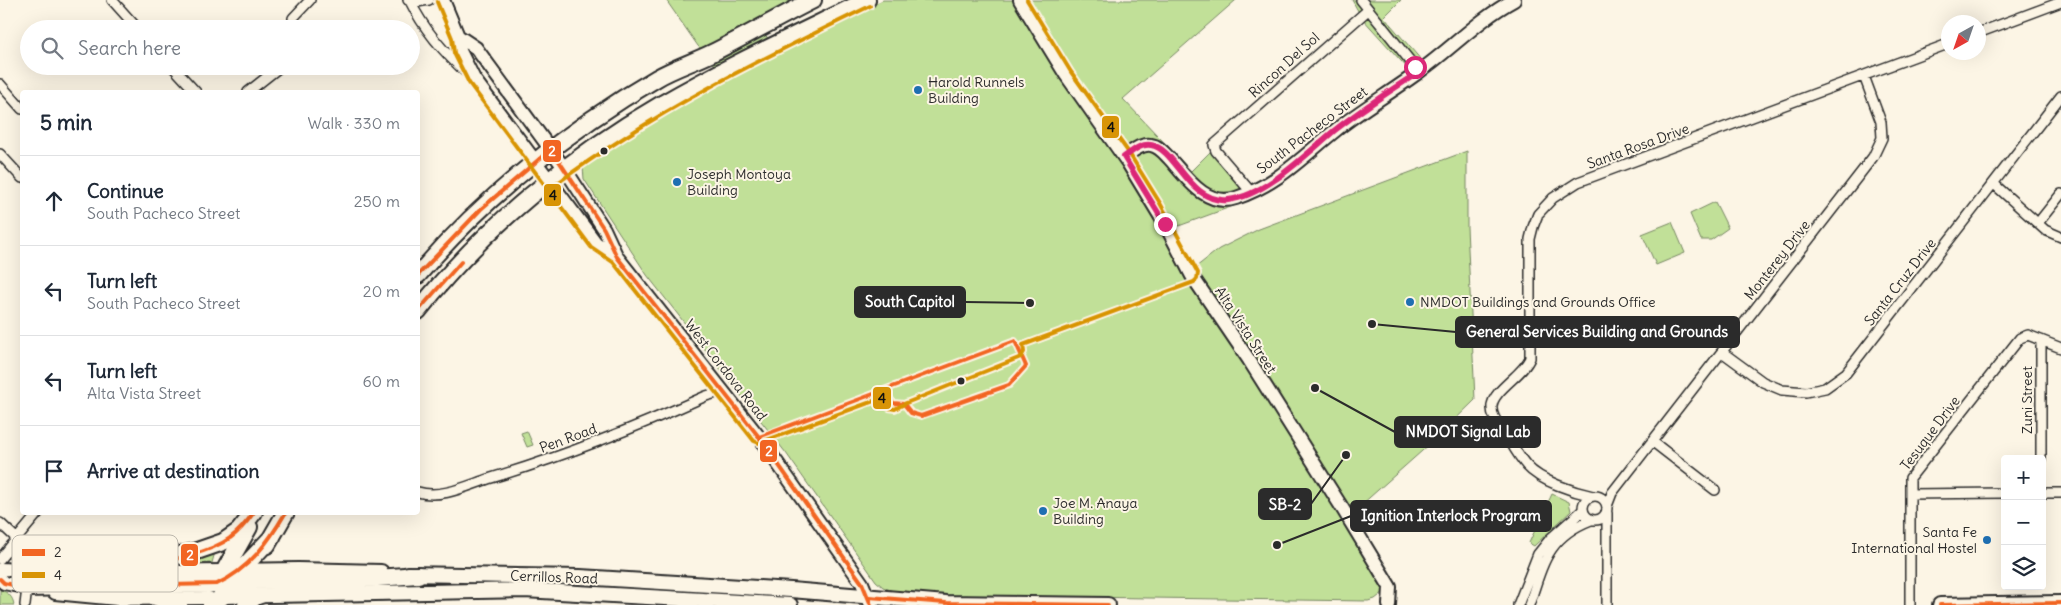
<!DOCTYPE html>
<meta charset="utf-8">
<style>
body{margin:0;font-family:Delius,sans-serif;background:#f2f2f3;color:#1f2937}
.controls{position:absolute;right:15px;bottom:15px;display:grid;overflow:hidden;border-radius:5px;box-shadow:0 5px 20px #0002}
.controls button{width:45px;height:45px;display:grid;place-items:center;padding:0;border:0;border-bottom:1px solid #e0e1e3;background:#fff;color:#1f2937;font:25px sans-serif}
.compass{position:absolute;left:1941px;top:15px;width:45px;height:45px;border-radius:50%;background:#fff;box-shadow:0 5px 20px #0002;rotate:220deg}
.stop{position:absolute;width:15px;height:15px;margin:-11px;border:4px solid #db2777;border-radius:50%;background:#fff}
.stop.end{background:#db2777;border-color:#fff;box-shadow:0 1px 5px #0008}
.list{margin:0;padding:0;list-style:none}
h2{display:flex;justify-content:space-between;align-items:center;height:65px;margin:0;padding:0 20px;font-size:21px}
h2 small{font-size:16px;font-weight:400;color:#747a83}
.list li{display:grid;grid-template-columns:32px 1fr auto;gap:15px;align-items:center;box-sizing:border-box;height:90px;padding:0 20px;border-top:1px solid #e0e1e3}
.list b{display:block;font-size:19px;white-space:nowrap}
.list p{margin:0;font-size:16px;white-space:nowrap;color:#747a83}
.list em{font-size:16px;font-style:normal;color:#747a83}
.icon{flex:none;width:28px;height:28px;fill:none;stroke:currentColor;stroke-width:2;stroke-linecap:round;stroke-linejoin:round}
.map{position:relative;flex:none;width:2061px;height:605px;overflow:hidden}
.search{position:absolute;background:#fff;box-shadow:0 5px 20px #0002;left:20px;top:20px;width:400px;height:55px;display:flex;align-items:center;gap:12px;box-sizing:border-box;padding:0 18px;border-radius:28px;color:#747a83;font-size:19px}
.panel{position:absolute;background:#fff;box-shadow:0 5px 20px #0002;left:20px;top:90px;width:400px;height:425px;border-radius:5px}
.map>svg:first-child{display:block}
</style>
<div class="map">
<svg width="2061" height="605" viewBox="0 0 2061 605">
<rect width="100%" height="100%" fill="#fcf5e5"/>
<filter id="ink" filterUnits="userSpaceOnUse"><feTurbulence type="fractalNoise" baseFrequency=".02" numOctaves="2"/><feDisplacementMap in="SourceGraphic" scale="10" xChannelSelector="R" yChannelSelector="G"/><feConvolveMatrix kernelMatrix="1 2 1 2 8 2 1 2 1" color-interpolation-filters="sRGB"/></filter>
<g filter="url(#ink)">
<path fill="#c1e098" stroke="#768662" d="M666,0H802L756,23L777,50L883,0H1236L1123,99L1191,171L1212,150L1255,198L1176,227L1196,267L1219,249L1259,229L1467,151V227L1475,400L1431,443L1343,521L1379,580L1384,592L1375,599L1368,601L931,595L893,591L883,587L876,581L786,453L647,275L584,179L583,167L592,155L725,76L698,46Z
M1352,0H1401L1384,17L1423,62L1411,72L1362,18Z
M1715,202L1728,228L1711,240H1701L1690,214Z
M1672,222L1685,253L1656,265L1642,234Z
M527,431L533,445L527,447L521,433Z
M1552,494L1569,502L1571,511L1534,546L1529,543Z
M215,552L212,563L182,564V561Z
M0,590C8,592 13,597 14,605H0Z"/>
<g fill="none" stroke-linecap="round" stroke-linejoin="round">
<defs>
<path id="street" d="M112,0L138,29
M408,0L417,2L429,0
M1361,0L1419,72
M410,1C424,30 446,55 470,76
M294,29L293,18L310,0
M1978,33L2061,2
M172,66L196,92
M0,84L22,109
M248,92L281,66
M0,154L22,178
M1994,184L2045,230L2061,237
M1251,192L1216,151L1214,145L1368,10
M2038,223L2061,194
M1722,352L1763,382L1782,390L1806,392L1825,388L1846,373L2061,96
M1653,442L1715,490
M2041,459V340
M418,492C440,499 467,486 488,479C562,457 635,428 706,396L724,391
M2042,493H2061
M1910,494L2005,493
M1583 508a12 12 0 1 1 24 0a12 12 0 1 1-24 0Z
M1593,496C1574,492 1540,481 1527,466C1518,456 1512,444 1505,433C1500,425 1491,417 1492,406C1493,390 1523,375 1530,358V239L1533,227L1538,214L1553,198L1578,182L1948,44
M1607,506L1612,493L1873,157L1882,138L1881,122L1864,76
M1607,513V605
M0,523L16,538
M0,559L39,512
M25,605L27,588
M1518,605L1538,554L1550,539L1583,510
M1529,605C1543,564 1547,537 1591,520
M1910,605V478L2020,338L2028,335L2061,348"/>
<path id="secondary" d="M443,0L458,36L460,51L474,79L596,243L617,257
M1020,0L1066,75L1128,163L1165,224L1192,276L1249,360L1341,506L1390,587L1389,605
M458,36L476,48L565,169L604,229L617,257L759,437L862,583L871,605
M1124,157C1132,152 1141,143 1151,145C1159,146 1164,153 1169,158C1186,177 1206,208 1236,198C1278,184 1302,157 1336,130C1362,109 1392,92 1420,71C1452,48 1479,19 1514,0
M0,569C22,569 43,574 65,574C118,575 171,571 224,571
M0,579L4,583L35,589
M55,593L117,599L209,598"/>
<path id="primary" d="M233,571L298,570L381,572
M408,574L580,577L791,590L946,603L1108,605
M220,596L524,590L790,605
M1940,605L2061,603"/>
<path id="highway" d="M418,275C483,198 569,129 657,78C674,68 694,62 712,53C746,36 779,17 813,0
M418,311C483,228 570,157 662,104C728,66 798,34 867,0
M267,545L286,512
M95,574L194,552L223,542L239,531L254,512
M217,584L249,527
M27,588L217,584L239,572L272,537
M158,598L167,599L179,605
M211,605L237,586L252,581L350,580L418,575
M246,605L255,597L263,594"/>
</defs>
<use href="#street" stroke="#2b2b2b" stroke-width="12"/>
<use href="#secondary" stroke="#2b2b2b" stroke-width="16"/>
<use href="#primary" stroke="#2b2b2b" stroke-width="18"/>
<use href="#highway" stroke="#2b2b2b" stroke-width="20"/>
<use href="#street" stroke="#fcf5e5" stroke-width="9"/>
<use href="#secondary" stroke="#fcf5e5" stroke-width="12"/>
<use href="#primary" stroke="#fcf5e5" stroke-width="14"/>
<use href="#highway" stroke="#fcf5e5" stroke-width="16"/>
<defs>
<path id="bus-1" d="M418,275L481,209L551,149L604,229L617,257L759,437L862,583L871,605
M418,311L461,262
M1015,341L1026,366L1009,385L921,416L911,413L904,404L893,403L884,390Z
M759,437L884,390
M112,572C145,564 203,558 230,538C240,531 247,522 254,512
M0,579L4,583L27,588L217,584C249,569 268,543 286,512
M869,597L946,603L1108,605
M1940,605L2061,603"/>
<path id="bus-2" d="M437,2L452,38L454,53L469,83L591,247L613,262L754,441L759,443L882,398L889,408L895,409L906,403L1021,357L1024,352L1023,345L1194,282L1197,279L1198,273L1160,203L1129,153L1071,72L1027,0
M555,185C653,112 761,59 870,6"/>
</defs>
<use href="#bus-1" stroke="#fcf5e5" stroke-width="8"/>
<use href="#bus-2" stroke="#fcf5e5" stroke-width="8"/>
<use href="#bus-1" stroke="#f26522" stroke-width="4"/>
<use href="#bus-2" stroke="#d89406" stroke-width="4"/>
</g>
</g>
<g fill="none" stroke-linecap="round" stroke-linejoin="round" filter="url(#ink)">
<path stroke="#db2777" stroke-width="6" d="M1165,224L1124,157C1132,152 1141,143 1151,145C1176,148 1189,204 1228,200C1266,196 1307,153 1335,130C1362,109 1391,90 1419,72L1415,67"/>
</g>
<g fill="#1f6fb2" stroke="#fcf5e5" stroke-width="2">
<circle cx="918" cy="90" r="5"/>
<circle cx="677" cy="182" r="5"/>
<circle cx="1410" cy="302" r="5"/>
<circle cx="1043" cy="511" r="5"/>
<circle cx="1987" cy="540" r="5"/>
</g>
<g fill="#2b2b2b" stroke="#fcf5e5" stroke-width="2">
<circle cx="604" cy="151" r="4.5"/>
<circle cx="961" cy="381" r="4.5"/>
</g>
<g text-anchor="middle" stroke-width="4" stroke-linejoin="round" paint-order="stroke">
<g font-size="14" fill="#2b2b2b" stroke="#fcf5e5">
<text transform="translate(1284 65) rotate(-42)" y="5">Rincon Del Sol</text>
<text transform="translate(1312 130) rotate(-37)" y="5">South Pacheco Street</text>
<text transform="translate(1638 146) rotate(-20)" y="5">Santa Rosa Drive</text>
<text transform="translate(1777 260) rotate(-52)" y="5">Monterey Drive</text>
<text transform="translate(1900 282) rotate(-52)" y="5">Santa Cruz Drive</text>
<text transform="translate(1246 330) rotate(57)" y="5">Alta Vista Street</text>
<text transform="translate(726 370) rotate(52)" y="5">West Cordova Road</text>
<text transform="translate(2027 400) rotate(-90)" y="5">Zuni Street</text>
<text transform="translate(1930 433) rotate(-53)" y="5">Tesuque Drive</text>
<text transform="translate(568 438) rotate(-20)" y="5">Pen Road</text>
<text transform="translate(554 577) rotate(2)" y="5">Cerrillos Road</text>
</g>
<g font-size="14" fill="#2b2b2b" stroke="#fcf5e5" text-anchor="start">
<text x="928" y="87">Harold Runnels<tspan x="928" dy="16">Building</tspan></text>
<text x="687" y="179">Joseph Montoya<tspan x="687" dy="16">Building</tspan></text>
<text x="1420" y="307">NMDOT Buildings and Grounds Office</text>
<text x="1053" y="508">Joe M. Anaya<tspan x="1053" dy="16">Building</tspan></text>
<text x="1977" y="537" text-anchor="end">Santa Fe<tspan x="1977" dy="16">International Hostel</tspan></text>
</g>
</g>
<rect x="12" y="535" width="166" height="57" rx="8" fill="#fcf5e5" stroke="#bdb8ad" stroke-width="1"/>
<rect x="22" y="549" width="23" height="7" fill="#f26522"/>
<rect x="22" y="572" width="23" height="6" fill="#d89406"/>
<g font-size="14" fill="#2b2b2b">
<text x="54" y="557">2</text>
<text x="54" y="580">4</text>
</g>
<path fill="none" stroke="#2b2b2b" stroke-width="2" d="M1030 303L965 302M1372 324L1456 332M1315 388L1395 432M1346 455L1311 504M1277 545L1351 516"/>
<g fill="#2b2b2b" stroke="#fcf5e5" stroke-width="2">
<circle cx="1030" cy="303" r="5"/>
<circle cx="1372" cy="324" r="5"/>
<circle cx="1315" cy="388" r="5"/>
<circle cx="1346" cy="455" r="5"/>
<circle cx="1277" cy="545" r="5"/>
</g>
<g fill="#2b2b2b" stroke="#2b2b2b" stroke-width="2">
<rect x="855" y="287" width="110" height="30" rx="5"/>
<rect x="1456" y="317" width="283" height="30" rx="5"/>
<rect x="1395" y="417" width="145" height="30" rx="5"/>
<rect x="1259" y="489" width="52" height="30" rx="5"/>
<rect x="1351" y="501" width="200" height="30" rx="5"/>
</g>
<g font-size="15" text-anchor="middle" font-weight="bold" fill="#fff">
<text x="910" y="307">South Capitol</text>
<text x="1597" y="337">General Services Building and Grounds</text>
<text x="1468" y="437">NMDOT Signal Lab</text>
<text x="1285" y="510">SB-2</text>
<text x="1451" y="521">Ignition Interlock Program</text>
</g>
<g stroke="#fcf5e5" stroke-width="2">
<rect x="1101" y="115" width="19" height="24" rx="5" fill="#d89406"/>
<rect x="542" y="139" width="20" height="24" rx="5" fill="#f26522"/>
<rect x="543" y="183" width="19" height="24" rx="5" fill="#d89406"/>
<rect x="872" y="386" width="20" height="24" rx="5" fill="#d89406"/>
<rect x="759" y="439" width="19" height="24" rx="5" fill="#f26522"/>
<rect x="180" y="543" width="19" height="24" rx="5" fill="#f26522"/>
</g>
<g font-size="14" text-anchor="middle" font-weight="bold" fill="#fff">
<text x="552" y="156">2</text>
<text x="769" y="456">2</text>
<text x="190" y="560">2</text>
</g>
<g font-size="14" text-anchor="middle" font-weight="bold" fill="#111">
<text x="1111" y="132">4</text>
<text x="553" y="200">4</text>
<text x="882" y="403">4</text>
</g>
</svg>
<div class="controls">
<button>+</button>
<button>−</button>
<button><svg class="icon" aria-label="layers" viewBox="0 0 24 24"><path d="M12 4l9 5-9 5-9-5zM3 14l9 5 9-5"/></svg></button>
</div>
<svg class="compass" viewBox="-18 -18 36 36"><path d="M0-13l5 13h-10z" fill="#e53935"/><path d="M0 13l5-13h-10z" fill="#747a83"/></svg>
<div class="stop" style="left:1415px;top:67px"></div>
<div class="stop end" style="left:1165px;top:224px"></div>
<div class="search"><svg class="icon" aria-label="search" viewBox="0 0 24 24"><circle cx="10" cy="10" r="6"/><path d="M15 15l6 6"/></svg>Search here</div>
<section class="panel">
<h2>5 min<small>Walk · 330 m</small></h2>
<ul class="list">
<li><svg class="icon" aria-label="ahead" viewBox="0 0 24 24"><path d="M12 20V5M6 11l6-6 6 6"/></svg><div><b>Continue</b><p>South Pacheco Street</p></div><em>250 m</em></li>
<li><svg class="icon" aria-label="left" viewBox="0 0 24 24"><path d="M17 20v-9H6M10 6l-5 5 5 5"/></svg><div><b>Turn left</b><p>South Pacheco Street</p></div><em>20 m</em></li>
<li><svg class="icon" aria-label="left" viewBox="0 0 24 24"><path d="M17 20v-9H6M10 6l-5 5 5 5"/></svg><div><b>Turn left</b><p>Alta Vista Street</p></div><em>60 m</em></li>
<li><svg class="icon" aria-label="arrive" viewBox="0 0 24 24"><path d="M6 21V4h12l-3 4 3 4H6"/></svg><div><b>Arrive at destination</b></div></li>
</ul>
</section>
</div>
